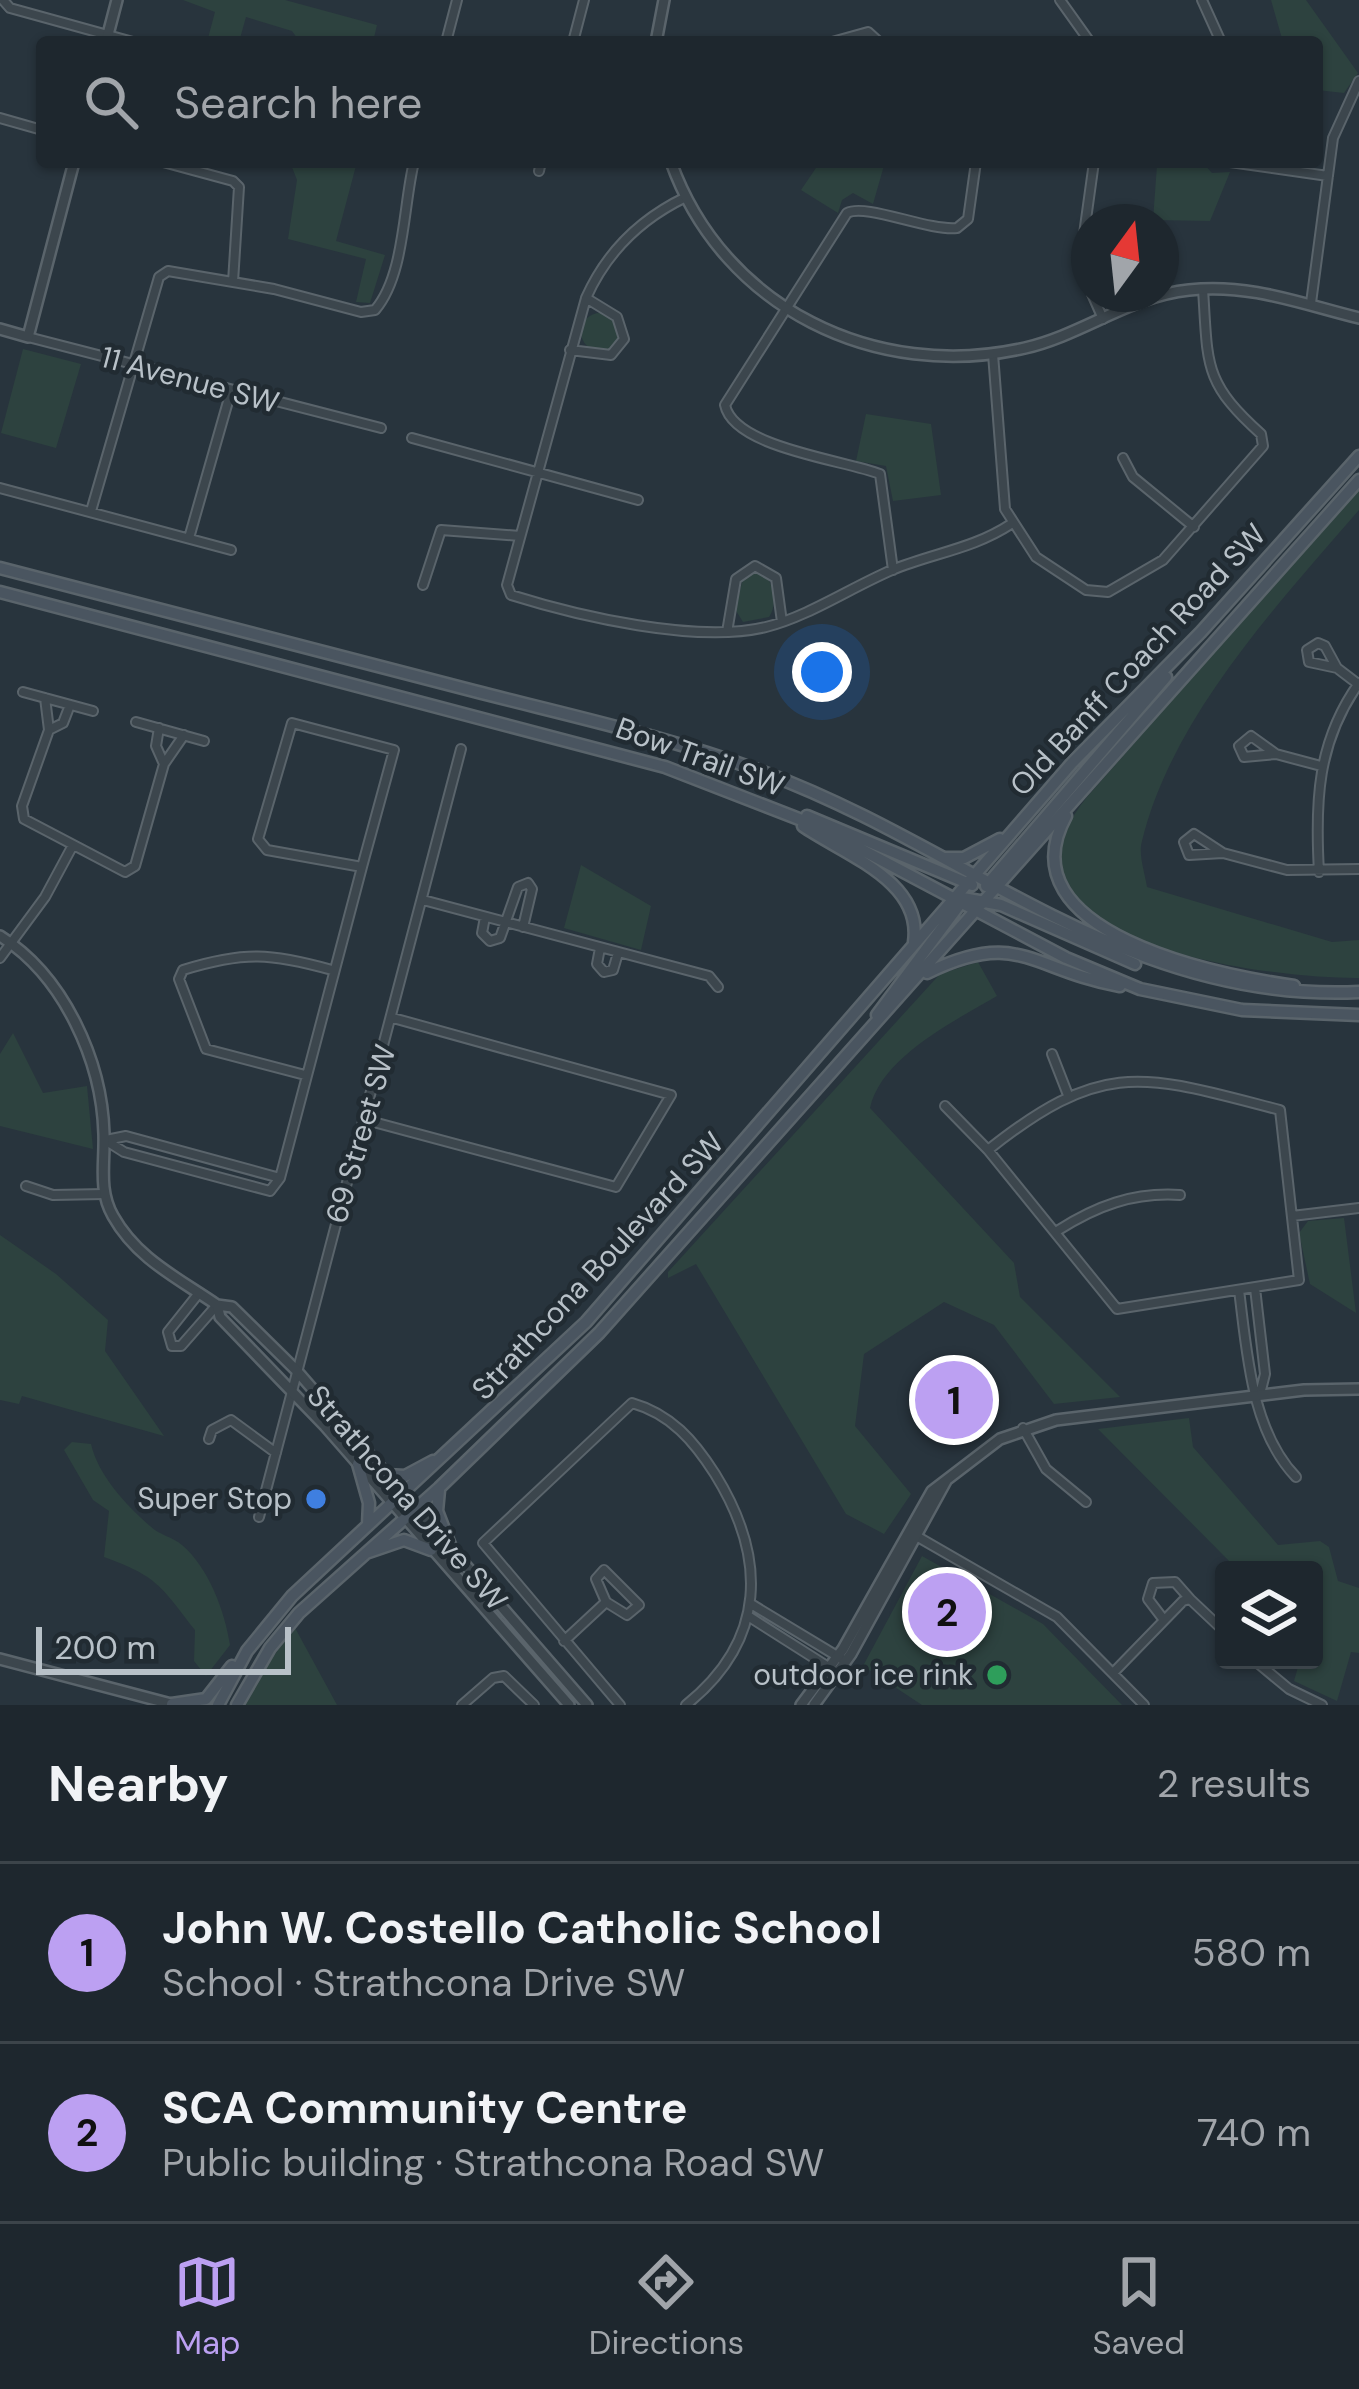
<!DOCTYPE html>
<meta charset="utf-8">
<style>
body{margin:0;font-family:"DM Sans",sans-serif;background:#2b333a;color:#f1f3f6}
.controls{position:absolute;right:36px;bottom:36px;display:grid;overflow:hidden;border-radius:12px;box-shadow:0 3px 9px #0004}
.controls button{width:108px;height:108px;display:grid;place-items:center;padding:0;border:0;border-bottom:3px solid #3c444a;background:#1e272e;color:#f1f3f6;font:60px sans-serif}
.compass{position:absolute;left:1071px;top:204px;width:108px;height:108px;border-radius:50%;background:#1e272e;box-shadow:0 3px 9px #0004;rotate:15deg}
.scale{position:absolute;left:36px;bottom:30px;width:255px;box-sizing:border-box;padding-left:12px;border:6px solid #b8c1c8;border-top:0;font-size:33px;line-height:42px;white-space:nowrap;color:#b8c1c8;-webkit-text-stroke:9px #212b32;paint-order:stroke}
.you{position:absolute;left:822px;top:672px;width:42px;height:42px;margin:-30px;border:9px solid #fff;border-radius:50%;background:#1a73e8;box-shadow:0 0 0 18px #1a73e833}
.badge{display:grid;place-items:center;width:78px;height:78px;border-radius:50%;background:#bca0f2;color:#111;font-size:39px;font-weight:700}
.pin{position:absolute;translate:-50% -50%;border:6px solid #fff;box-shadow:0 3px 12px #0006}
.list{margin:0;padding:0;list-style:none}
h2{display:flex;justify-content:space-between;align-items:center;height:156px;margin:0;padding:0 48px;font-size:51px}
h2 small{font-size:39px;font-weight:400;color:#a1a5aa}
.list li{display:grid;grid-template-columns:78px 1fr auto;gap:36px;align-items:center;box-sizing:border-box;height:180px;padding:0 48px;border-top:3px solid #3c444a}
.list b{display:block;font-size:45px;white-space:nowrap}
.list p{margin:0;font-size:39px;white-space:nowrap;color:#a1a5aa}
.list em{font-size:39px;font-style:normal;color:#a1a5aa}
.icon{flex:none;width:66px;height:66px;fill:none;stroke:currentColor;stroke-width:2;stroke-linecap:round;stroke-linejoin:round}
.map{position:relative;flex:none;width:1359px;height:1705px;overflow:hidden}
.search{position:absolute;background:#1e272e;box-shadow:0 3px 9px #0004;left:36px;right:36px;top:36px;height:132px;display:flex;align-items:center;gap:30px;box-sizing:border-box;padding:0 42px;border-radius:12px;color:#a1a5aa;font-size:45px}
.sheet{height:516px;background:#1e272e}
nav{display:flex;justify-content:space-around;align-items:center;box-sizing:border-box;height:168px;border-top:3px solid #3c444a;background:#1e272e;font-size:33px;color:#a1a5aa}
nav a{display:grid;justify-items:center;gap:6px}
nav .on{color:#bca0f2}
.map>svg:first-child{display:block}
</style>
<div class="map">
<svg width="1359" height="1705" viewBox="0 0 1359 1705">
<rect width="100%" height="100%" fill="#28343d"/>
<path fill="#2d423f" d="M183,0H285L377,25L373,42H300L292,31L246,17L239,42H207L215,12Z
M1271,0H1306L1358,73L1344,93L1317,90V42H1283Z
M290,162H357L336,241L385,255L370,303L356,302L366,259L288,239L297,180Z
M820,162H885L873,204L853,193L842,200L838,213L801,190Z
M1202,162L1212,173L1230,172L1210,221L1153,220L1157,165Z
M581 332a19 19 0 1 1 38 0a19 19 0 1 1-38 0Z
M23,349L81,364L56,448L1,433Z
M866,414L931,424L941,495L893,501L886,466L856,461Z
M1359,487V510C1278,604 1172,717 1142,841C1138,854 1145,873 1147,887L1332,942L1359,940V978C1270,979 970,942 1087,797Z
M751,572L765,573C773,586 778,604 769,617L743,622L735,609L743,579Z
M581,865L651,906L641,950L564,928Z
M978,962L997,996C956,1020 881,1057 870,1108L1014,1263L1020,1297L1120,1397L1054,1404L994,1325L944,1302L864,1354L855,1426L911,1494L884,1534L846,1514L696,1264L668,1278V1272L940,974Z
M13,1033L43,1093L87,1086L93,1149L0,1126V1054Z
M1344,1218L1356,1313L1310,1284L1299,1233L1308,1221Z
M0,1235L56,1274L108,1320L105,1351L164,1436L22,1396L19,1404L0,1400Z
M1189,1418L1193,1447L1278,1545L1320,1541L1329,1547L1338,1581L1359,1588V1653L1351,1652L1337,1701L1294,1681L1300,1660H1314V1570H1238L1098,1429Z
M72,1442L91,1444C98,1475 126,1505 150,1526C159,1535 173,1537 182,1545C209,1568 225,1612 230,1645L206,1676L194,1661L195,1630C161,1586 157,1576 104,1557L109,1511L93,1500L64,1450Z
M922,1556L1043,1624L1122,1705H922L863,1666Z
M294,1626L337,1705H241Z"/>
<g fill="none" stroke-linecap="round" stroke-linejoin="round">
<defs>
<path id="minor" d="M3,0L10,8L133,42
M1060,0L1090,42
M1202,0L1221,42
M446,42L457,0
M573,42L584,0
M832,42L868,32L879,42
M0,118L42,130
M163,162L233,181L239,187L233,282
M1230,162L1328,176
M539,171L541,162
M686,197C640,219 607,251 586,298L507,585L511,595C578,616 697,644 766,627C809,616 850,588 892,570C933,553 973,549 1011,524
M1089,284L1083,241L1094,162
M1092,294L1103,319
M1311,303L1333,138L1359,81
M28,337L381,428
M570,350L611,355L624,339L617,317L586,298
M993,354L1005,509L1036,557L1086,590L1108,592L1163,560L1263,446L1261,434C1203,382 1208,365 1203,289
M412,438L638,500
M1123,458L1133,477L1194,527
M0,488L231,550
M91,511L159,277L168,271L274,289L361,312L375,310C405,275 403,206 414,162
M189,538L231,391
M893,570L880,474C845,460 734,448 725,405L847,213C866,203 927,231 957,228L968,219L976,162
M423,585L441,530L520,536
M727,632L736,579L755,566L776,578L782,622
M1318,643L1325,646L1337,668L1309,662L1307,650Z
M1337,668L1358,684
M23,692L93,711
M45,698L49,730L22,806L24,819L125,872L135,866L164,764L184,735
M136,722L204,741
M292,723L394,750L362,867L267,850L258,839Z
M159,728L156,746L164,764
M49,730L63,723L70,705
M1251,736L1276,754L1244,757L1239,746Z
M1276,754L1321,766
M1194,834L1223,853L1189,855L1184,842Z
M1223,853L1287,870L1359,869
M1319,872C1315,802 1317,742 1359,683
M423,900L709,976L718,987
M485,917L482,933L490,941L500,938L518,887L528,883L532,889L523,927
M600,948L597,964L604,972L613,970L618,953
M0,958L45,897L73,845
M1052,1054L1068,1095
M305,1075L206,1049L179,979L183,970C244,951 271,953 332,970
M945,1106L988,1150L1117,1309L1299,1280L1280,1110C1144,1075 1105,1057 988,1150
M366,1120L616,1187L671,1095L393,1018
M105,1140L124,1152L270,1191L280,1178
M106,1140L126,1136L280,1178
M280,1178L362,867
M26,1186L53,1195L104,1194
M1292,1216L1359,1208
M1057,1231C1096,1206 1133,1192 1180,1195
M1255,1288L1265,1374L1260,1394
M1239,1290C1247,1352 1251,1430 1296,1477
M199,1293L168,1332L172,1346H181L217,1305
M1023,1428L1046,1469L1086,1502
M209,1439L212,1430L231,1420L276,1453
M259,1517L461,749
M911,1533L1057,1617L1144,1705
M751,1604L842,1659
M748,1616L833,1670
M1164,1620L1148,1599L1153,1583L1175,1582L1190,1599
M564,1641L606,1602L627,1615L639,1605L604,1570L596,1579L606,1602
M1254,1660L1289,1689L1322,1705
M1113,1673L1183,1601L1190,1599L1224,1631
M462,1705L493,1678L504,1676L534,1705
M620,1705L483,1543L632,1403C671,1414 694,1441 715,1474C767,1558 767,1640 686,1705"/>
<path id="tertiary" d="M106,42L117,0
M656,42L664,0
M671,162C723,308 876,382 1025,348C1082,335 1130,296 1189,290C1249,283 1302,304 1359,318
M0,329L28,337L74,162
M0,936C64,976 102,1061 104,1134C105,1163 98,1190 113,1216C137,1259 178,1278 217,1305L232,1307L296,1370L587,1705
M217,1305L220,1317L325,1426L569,1705
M0,1659L175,1705
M801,1705L843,1649L932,1491L1000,1439L1056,1420L1304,1390L1359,1389
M814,1705L851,1654L946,1481"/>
<path id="secondary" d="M0,568C158,609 316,650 474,691C571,716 669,737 763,772C969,848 1124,1003 1359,992
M0,592L665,767L817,826L1066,958L1140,989L1242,1010L1359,1015
M807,816L972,885
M1066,816C1002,933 1218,975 1294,986
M803,826C845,855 923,881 914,942
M946,858H964L1000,839
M986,886L1166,677
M957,897L1001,905L1135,964
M927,973C1019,928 1031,970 1120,986
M877,1015L963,900
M358,1464L369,1503L368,1525
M386,1475L405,1476L433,1461
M439,1490L437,1511L452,1550
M366,1553L404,1540L431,1550
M172,1704L206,1699L232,1666
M218,1705L247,1651L292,1596L586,1322L1072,763L1201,632L1359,456
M237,1705L270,1648L299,1613L439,1488L599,1333L1359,480"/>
</defs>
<use href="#minor" stroke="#5a646b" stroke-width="12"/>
<use href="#tertiary" stroke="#5a646b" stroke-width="14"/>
<use href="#secondary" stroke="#5a646b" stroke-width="15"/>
<use href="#minor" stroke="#3c464d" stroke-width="8"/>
<use href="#tertiary" stroke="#3c464d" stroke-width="9"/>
<use href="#secondary" stroke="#4a5560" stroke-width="10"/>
</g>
<circle fill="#3f7fe0" stroke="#212b32" stroke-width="4.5" cx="316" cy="1499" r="12"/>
<circle fill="#2e9e5b" stroke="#212b32" stroke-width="4.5" cx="997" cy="1675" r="12"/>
<g text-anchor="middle" stroke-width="9" stroke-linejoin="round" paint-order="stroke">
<g font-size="30" fill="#b8c1c8" stroke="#212b32">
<text transform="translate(190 380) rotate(15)" y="10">11 Avenue SW</text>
<text transform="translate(1138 660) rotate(-47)" y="10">Old Banff Coach Road SW</text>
<text transform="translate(700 757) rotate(20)" y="10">Bow Trail SW</text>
<text transform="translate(361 1134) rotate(-74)" y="10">69 Street SW</text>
<text transform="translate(598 1266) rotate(-47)" y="10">Strathcona Boulevard SW</text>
<text transform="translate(407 1498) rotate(49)" y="10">Strathcona Drive SW</text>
</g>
<g font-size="30" fill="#b8c1c8" stroke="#212b32" text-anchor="end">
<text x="292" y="1509">Super Stop</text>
<text x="973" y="1685">outdoor ice rink</text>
</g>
</g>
</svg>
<div class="controls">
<button><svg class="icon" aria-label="layers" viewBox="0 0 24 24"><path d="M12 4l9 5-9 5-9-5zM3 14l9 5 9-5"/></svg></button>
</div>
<svg class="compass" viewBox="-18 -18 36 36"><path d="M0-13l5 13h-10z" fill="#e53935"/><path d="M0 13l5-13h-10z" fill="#a1a5aa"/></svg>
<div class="scale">200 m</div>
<div class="you"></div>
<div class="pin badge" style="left:954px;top:1400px">1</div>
<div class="pin badge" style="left:947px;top:1612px">2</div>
<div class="search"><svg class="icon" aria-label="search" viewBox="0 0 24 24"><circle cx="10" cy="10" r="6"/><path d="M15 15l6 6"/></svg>Search here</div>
</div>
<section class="sheet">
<h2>Nearby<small>2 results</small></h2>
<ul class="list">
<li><span class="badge">1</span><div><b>John W. Costello Catholic School</b><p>School · Strathcona Drive SW</p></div><em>580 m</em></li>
<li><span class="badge">2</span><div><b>SCA Community Centre</b><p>Public building · Strathcona Road SW</p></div><em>740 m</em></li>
</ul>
</section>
<nav>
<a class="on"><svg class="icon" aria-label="map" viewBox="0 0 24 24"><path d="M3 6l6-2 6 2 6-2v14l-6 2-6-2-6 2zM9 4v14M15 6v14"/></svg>Map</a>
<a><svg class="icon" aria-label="directions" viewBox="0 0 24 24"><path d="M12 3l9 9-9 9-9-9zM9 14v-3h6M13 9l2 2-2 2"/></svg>Directions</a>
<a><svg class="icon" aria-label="saved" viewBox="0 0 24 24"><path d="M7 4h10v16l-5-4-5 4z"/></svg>Saved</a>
</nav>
